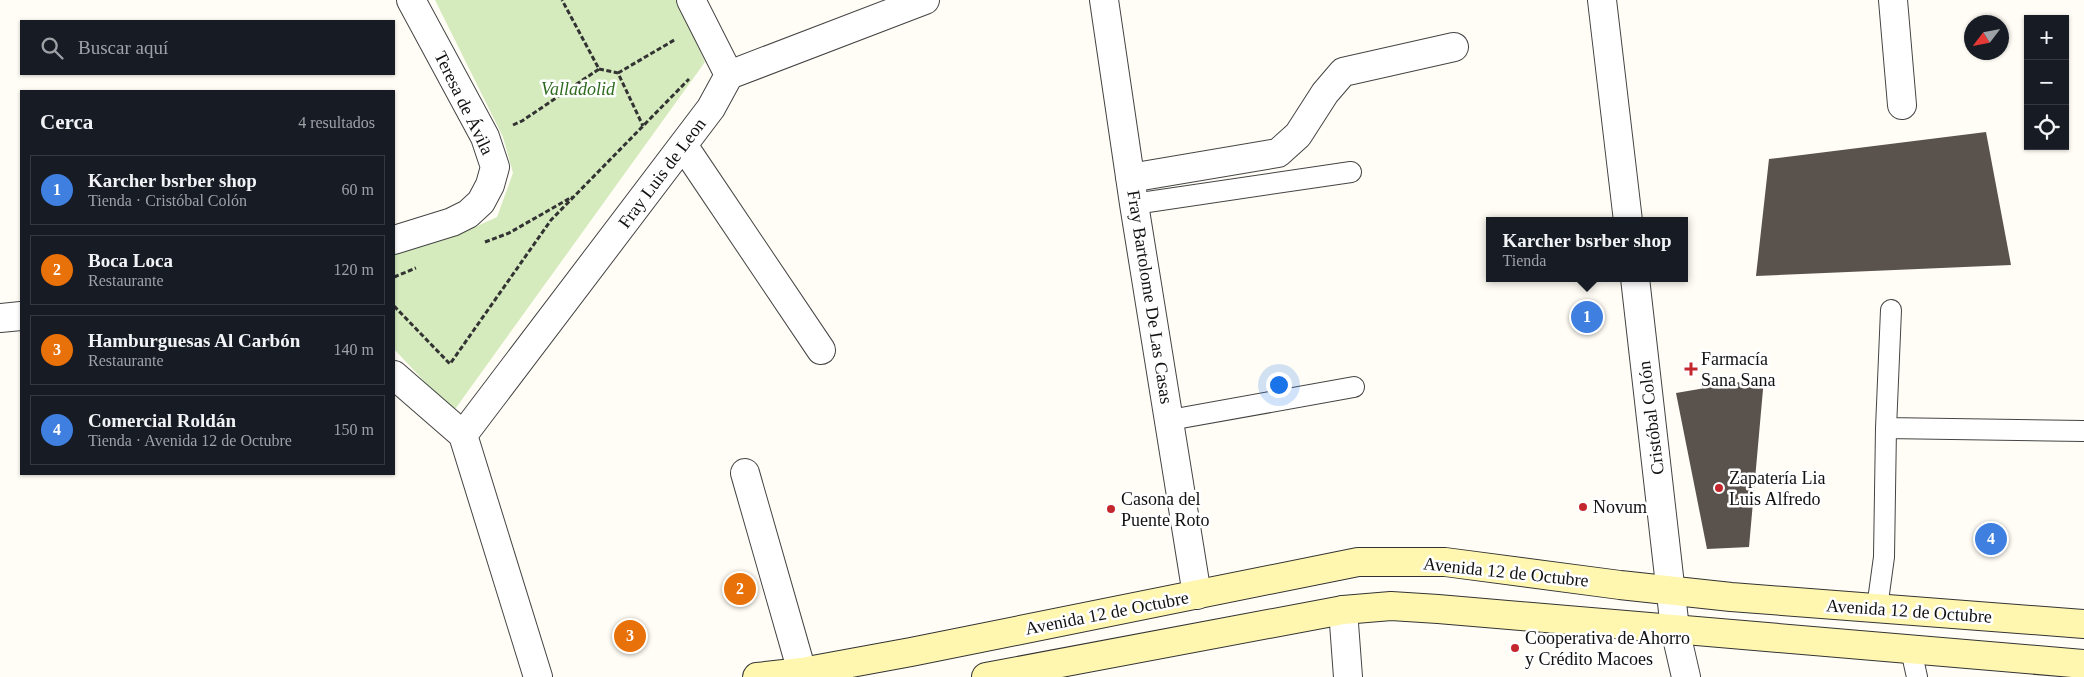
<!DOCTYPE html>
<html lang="es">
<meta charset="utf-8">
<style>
body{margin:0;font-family:Georgia,serif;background:#242831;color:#f1f3f6}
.controls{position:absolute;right:15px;top:15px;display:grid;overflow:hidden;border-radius:0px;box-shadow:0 1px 4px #0004}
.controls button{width:45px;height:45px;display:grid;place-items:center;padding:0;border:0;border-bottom:1px solid #363941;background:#171b24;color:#f1f3f6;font:25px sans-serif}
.compass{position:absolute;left:1964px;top:15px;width:45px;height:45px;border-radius:50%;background:#171b24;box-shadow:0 1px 4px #0004;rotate:238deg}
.you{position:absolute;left:1278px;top:384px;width:18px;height:18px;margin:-12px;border:4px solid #fff;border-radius:50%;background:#1a73e8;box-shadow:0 0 0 8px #1a73e833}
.badge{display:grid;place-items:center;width:32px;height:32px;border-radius:50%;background:#d93025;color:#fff;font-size:16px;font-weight:700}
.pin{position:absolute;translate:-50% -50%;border:2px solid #fff;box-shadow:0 1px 5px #0006}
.popup{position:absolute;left:1486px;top:217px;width:202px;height:65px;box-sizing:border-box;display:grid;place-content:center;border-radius:0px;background:#171b24;filter:drop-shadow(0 1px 4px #0005);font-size:16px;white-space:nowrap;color:#9ea1a6}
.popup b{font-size:19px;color:#f1f3f6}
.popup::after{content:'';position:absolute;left:50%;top:100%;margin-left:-10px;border:10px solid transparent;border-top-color:#171b24}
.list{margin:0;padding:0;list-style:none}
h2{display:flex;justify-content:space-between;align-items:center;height:65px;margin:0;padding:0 20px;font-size:21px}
h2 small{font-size:16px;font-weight:400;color:#9ea1a6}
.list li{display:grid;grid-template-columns:32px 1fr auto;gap:15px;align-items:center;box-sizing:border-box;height:70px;margin:0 10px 10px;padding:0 10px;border:1px solid #363941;border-radius:0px}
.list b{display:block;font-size:19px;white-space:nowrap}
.list p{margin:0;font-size:16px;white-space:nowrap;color:#9ea1a6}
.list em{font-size:16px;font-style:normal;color:#9ea1a6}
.icon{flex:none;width:28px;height:28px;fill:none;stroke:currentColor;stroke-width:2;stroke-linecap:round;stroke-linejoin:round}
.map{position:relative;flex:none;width:2084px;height:677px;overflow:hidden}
.search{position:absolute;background:#171b24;box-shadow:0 1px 4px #0004;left:20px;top:20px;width:375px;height:55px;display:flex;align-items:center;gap:12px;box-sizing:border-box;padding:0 18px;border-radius:0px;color:#9ea1a6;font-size:19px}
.panel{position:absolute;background:#171b24;box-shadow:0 1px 4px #0004;left:20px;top:90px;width:375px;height:385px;border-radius:0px}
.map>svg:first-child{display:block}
</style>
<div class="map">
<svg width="2084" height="677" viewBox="0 0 2084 677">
<rect width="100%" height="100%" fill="#fffdf5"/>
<path fill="#d5ebbd" d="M435,0H677L705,62L453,412L394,349V254L460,234L497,217L513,173L503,137Z"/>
<path fill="#5a524d" d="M1986,132L2011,265L1756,276L1769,159Z
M1764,378L1749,547L1707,549L1676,393Z"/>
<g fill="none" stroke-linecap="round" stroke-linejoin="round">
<defs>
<path id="lane" d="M1134,204L1351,172
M1170,420L1354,387
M1886,428L2083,431
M1877,608L1884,557L1886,428L1891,310
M1911,650L1917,677"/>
<path id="street" d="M691,0L729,75
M1104,0L1134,204L1197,595
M1602,0L1628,221
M1893,0L1902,105
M683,145L821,350
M1130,178L1278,153L1298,135L1325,93L1343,72L1454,47
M394,240L452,222L468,214L481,202L490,185L495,167L485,137L411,0
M1635,278L1675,629L1686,677
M0,318L21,316
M394,375L463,435
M463,435L711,108L729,75L925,0
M463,435L538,677
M745,473L802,672
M1343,610L1348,677"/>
<path id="secondary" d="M757,677L802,672L911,652L1358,562H1445L1620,585L1731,597L2084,624
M986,677L1343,610L1391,606L1438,609L2084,664"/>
</defs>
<use href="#lane" stroke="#444" stroke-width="22"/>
<use href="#street" stroke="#444" stroke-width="30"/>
<use href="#secondary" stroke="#333" stroke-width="30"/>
<path stroke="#333" stroke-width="3" stroke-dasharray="5 2.5" stroke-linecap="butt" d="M599,69L618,73L643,126
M618,73L676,39
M513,125L522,121L599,69L562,0
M485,242L509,233L572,197
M394,277L416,268
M394,306L450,364L551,220L689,79"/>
<use href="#lane" stroke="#fff" stroke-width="20"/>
<use href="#street" stroke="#fff" stroke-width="28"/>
<use href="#secondary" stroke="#fff6b0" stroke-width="28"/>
</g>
<g fill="#c4262e" stroke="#fff" stroke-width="2">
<path d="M1688.5 361.5h5v5h5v5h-5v5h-5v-5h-5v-5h5z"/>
<circle cx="1719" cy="488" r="5"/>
<circle cx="1583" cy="507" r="5"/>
<circle cx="1111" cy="509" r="5"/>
<circle cx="1515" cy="648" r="5"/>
</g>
<g text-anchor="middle" stroke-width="5" stroke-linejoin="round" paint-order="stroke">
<g font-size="18" font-style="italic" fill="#2f6b1f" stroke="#fff">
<text x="578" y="95">Valladolid</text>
</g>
<g font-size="18" fill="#111" stroke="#fff">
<text transform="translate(464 103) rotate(64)" y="6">Teresa de Ávila</text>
<text transform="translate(662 173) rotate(-53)" y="6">Fray Luis de Leon</text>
<text transform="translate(1150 297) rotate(81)" y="6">Fray Bartolome De Las Casas</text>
<text transform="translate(1651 418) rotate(-97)" y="6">Cristóbal Colón</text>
<text transform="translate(1506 572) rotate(6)" y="6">Avenida 12 de Octubre</text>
<text transform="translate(1909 611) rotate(4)" y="6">Avenida 12 de Octubre</text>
<text transform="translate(1107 613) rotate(-11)" y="6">Avenida 12 de Octubre</text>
</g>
<g font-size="18" fill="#111" stroke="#fff" text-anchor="start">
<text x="1701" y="365">Farmacía<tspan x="1701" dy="21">Sana Sana</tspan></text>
<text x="1729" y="484">Zapatería Lia<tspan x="1729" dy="21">Luis Alfredo</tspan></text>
<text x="1121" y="505">Casona del<tspan x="1121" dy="21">Puente Roto</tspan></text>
<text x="1593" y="513">Novum</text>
<text x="1525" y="644">Cooperativa de Ahorro<tspan x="1525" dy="21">y Crédito Macoes</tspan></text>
</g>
</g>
</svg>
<div class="controls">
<button>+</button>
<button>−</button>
<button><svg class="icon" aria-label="locate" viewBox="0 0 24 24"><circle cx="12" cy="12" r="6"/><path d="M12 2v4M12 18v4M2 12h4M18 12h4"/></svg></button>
</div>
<svg class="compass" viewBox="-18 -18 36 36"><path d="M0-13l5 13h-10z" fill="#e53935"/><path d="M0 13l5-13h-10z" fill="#9ea1a6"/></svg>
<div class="you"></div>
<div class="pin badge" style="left:1587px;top:317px;background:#3f7fe0">1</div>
<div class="popup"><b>Karcher bsrber shop</b>Tienda</div>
<div class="pin badge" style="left:740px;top:589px;background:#e8710a">2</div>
<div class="pin badge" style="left:630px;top:636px;background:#e8710a">3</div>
<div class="pin badge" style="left:1991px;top:539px;background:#3f7fe0">4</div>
<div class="search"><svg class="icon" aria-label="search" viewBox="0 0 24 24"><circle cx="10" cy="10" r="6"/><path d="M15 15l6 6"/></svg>Buscar aquí</div>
<section class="panel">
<h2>Cerca<small>4 resultados</small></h2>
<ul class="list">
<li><span class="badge" style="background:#3f7fe0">1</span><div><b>Karcher bsrber shop</b><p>Tienda · Cristóbal Colón</p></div><em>60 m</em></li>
<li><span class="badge" style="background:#e8710a">2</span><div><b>Boca Loca</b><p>Restaurante</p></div><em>120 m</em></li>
<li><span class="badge" style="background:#e8710a">3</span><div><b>Hamburguesas Al Carbón</b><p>Restaurante</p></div><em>140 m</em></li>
<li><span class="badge" style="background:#3f7fe0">4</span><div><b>Comercial Roldán</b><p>Tienda · Avenida 12 de Octubre</p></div><em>150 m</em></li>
</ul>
</section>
</div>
